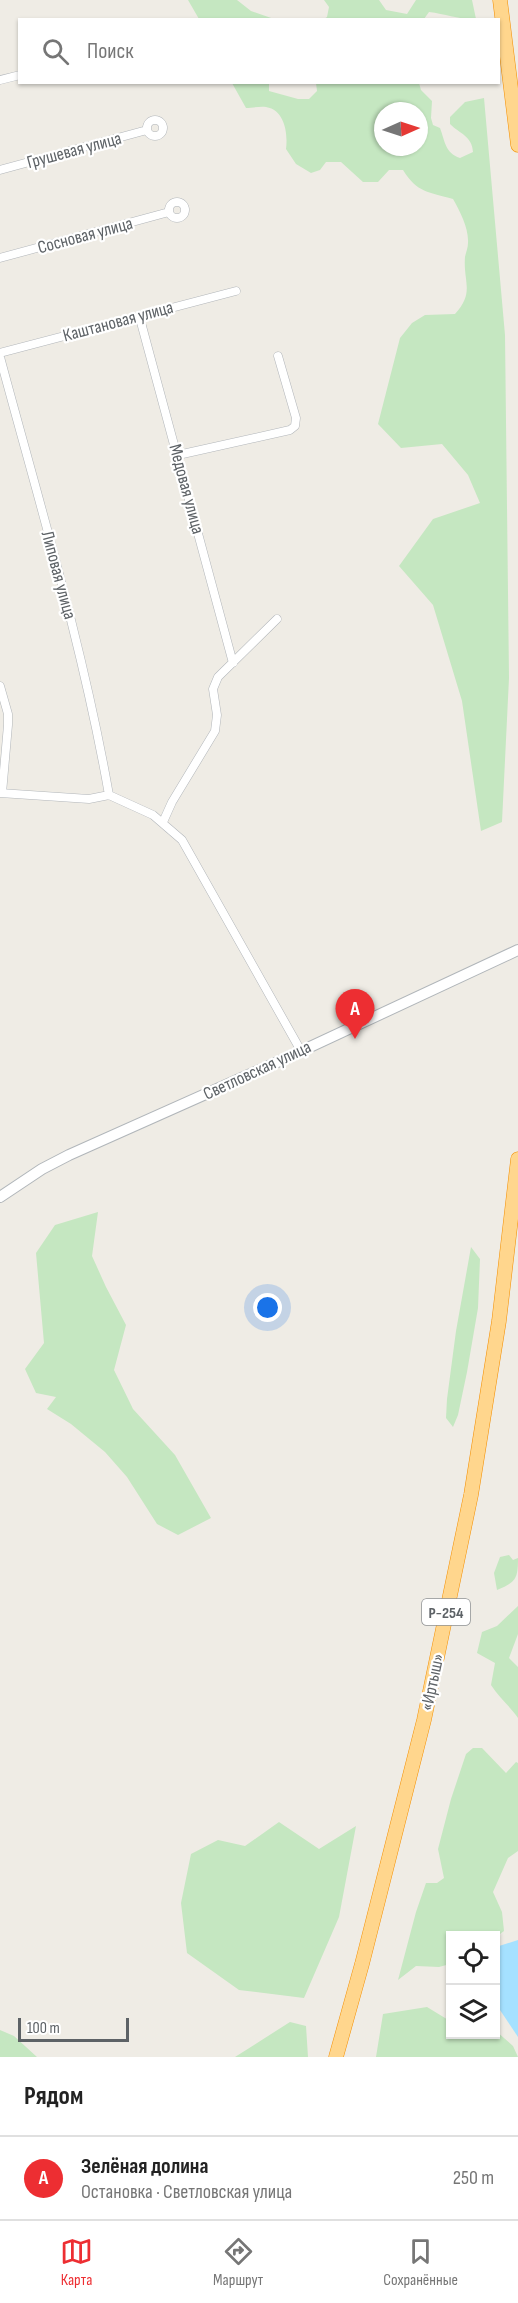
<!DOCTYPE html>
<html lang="ru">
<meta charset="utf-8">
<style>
body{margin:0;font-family:"Sofia Sans Condensed",sans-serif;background:#f6f6f6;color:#222}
.controls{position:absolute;right:18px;bottom:18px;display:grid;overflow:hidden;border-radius:0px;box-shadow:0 2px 4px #0004}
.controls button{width:54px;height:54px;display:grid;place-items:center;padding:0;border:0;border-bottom:2px solid #e0e0e0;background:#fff;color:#222;font:30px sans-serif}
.compass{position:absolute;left:374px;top:102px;width:54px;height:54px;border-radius:50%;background:#fff;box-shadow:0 2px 4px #0004;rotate:87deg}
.scale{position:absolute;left:18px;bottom:15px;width:111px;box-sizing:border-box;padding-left:6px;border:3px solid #5d6266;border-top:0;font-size:16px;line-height:21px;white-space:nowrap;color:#5d6266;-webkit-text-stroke:4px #fff;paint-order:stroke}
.you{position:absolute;left:268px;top:1308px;width:21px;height:21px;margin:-15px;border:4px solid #fff;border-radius:50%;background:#1a73e8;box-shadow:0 0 0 9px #1a73e833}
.badge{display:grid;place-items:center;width:39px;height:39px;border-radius:50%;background:#ed2e32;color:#fff;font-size:20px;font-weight:700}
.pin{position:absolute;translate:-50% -50px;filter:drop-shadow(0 2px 3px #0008)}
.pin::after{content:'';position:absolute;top:32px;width:21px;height:18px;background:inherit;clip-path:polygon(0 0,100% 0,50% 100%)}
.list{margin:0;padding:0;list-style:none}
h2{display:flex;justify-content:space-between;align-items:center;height:78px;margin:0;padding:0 24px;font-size:26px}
h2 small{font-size:20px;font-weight:400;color:#767676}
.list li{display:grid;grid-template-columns:39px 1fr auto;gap:18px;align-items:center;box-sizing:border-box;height:84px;padding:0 24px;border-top:2px solid #e0e0e0}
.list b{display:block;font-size:22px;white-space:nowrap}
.list p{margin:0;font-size:20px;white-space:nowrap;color:#767676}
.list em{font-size:20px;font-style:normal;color:#767676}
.icon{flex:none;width:33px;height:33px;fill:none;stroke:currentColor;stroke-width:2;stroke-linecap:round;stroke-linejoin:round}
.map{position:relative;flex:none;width:518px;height:2057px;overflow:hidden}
.search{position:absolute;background:#fff;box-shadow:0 2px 4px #0004;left:18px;right:18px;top:18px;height:66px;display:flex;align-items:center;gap:15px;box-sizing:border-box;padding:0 21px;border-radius:0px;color:#767676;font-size:22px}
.sheet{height:162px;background:#fff}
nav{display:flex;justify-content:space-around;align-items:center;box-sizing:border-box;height:84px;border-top:2px solid #e0e0e0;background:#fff;font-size:16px;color:#767676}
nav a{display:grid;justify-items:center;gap:3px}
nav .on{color:#ed2e32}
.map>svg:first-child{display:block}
</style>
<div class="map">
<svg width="518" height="2057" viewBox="0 0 518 2057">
<rect width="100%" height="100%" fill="#efece5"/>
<path fill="#c5e7c1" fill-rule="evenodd" d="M188,0H237L251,11L274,19H199Z
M324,0H379L386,10L407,14L416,0H472L476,19C460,20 446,14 429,12L424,19H324L327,17L329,7Z
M232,83H269V91L298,99H309L317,91L316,83H419L421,90L432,101L431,118L433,125L440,128C445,141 445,153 460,158L473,152C472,136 460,134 450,124V117L465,102L484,98L505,335L509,678L502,822L481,831L462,701L433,605L399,566L433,519L480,503L468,475L442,444L401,448L378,424L400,338L412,323L425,315L455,314C475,292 463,282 465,257C466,252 468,248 468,243C469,229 460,211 453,199C429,192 417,193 403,170H389L378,182H363L341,162H326L320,170L311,173L296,164L286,149C288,134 285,110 266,107C260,106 252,108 246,108ZM383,111H419V147H383Z
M98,1212L92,1256L106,1287L126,1325L114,1370L133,1409L175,1455L211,1518L178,1535L157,1524L127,1477L105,1452L71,1424L47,1409L56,1397L36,1393L25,1369L44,1343L36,1253L55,1225Z
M471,1247L480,1259L478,1308L467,1372L458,1415L453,1427L446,1418L447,1399L456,1331Z
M509,1555L513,1560L518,1558C518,1579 516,1582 497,1590L494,1573L500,1557Z
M518,1606V1634L509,1658L518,1667V1718C510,1706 499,1698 491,1685L495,1663L477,1653L482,1632L497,1626Z
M473,1748H482L506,1773L516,1762L518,1763V1851L508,1858L493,1892L502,1912L504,1931L496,1937V1936H450V1964L439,1967L416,1966L398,1980L416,1912L426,1883H437L444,1878L438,1849L451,1799L466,1754Z
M279,1822L319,1849L356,1826L339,1917L304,1998L239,1990L187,1953L181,1903L191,1854L218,1840L245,1846Z
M427,2007L450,2021V2034H496V2031L513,2046L518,2057H376L383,2014Z
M290,2022L306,2026L308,2057H235Z
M0,2030L14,2036L37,2057H0Z"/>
<path fill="#a5e1ff" d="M518,1940V2037L496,2004V1947Z"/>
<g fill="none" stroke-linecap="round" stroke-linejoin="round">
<defs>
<path id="street" d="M0,80L20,75
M147 128a8 8 0 1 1 16 0a8 8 0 1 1-16 0Z
M0,170L147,130
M169 210a8 8 0 1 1 16 0a8 8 0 1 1-16 0Z
M0,258L169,212
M139,315L233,663
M0,353L236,291
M0,357C39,502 83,647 109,795
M178,455L290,430L295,426L296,418L278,356
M0,686L8,714V725L2,793
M0,793L89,799L109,795L153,815L182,840L301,1051
M163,822L172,802L215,731L217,715L213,689L218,677L277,619"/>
<path id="secondary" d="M0,1197L42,1169L69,1155L282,1060L518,950"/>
<path id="highway" d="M500,0L518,145
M336,2057L362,1964L424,1720L471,1495L499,1321L518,1159"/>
</defs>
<use href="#street" stroke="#b2b6ba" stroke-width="9"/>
<use href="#secondary" stroke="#b1b6ba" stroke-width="12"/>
<use href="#highway" stroke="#f48f00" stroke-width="15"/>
<use href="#street" stroke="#fff" stroke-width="8"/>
<use href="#secondary" stroke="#fff" stroke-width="10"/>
<use href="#highway" stroke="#ffd68d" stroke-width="14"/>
</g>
<g text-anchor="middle" stroke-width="4.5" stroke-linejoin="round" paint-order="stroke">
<rect fill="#fff" stroke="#8e9194" stroke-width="1.5" x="422" y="1599" width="48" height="26" rx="4.5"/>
<g font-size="16" font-weight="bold" fill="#5d6266">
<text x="446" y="1618">Р-254</text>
</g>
<g font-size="18" fill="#5d6266" stroke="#fff">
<text transform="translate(74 150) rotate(-15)" y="6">Грушевая улица</text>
<text transform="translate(85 235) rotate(-15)" y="6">Сосновая улица</text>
<text transform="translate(118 321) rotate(-15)" y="6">Каштановая улица</text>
<text transform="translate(187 489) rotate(75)" y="6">Медовая улица</text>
<text transform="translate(59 575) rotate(75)" y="6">Липовая улица</text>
<text transform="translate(257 1070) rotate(-25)" y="6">Светловская улица</text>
<text transform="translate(432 1682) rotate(-78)" y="6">«Иртыш»</text>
</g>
</g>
</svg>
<div class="controls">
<button><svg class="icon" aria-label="locate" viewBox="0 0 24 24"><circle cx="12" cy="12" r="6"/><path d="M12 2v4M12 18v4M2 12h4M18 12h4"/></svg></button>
<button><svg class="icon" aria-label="layers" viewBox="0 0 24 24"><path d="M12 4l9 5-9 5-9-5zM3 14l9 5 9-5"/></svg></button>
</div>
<svg class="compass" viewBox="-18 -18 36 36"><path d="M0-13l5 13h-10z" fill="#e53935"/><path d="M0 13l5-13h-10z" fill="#767676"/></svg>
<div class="scale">100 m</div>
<div class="you"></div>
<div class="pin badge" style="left:355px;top:1039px">A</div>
<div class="search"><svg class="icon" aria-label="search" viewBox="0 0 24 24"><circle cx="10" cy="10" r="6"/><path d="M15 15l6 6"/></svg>Поиск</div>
</div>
<section class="sheet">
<h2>Рядом<small></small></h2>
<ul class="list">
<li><span class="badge">A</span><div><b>Зелёная долина</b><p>Остановка · Светловская улица</p></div><em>250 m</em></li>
</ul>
</section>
<nav>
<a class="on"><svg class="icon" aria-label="map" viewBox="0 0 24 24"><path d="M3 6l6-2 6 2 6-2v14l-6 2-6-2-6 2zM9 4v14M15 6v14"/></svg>Карта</a>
<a><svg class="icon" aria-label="directions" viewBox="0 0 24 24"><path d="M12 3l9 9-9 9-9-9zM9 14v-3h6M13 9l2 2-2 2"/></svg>Маршрут</a>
<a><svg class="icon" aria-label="saved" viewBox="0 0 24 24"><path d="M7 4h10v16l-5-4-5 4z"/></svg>Сохранённые</a>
</nav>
